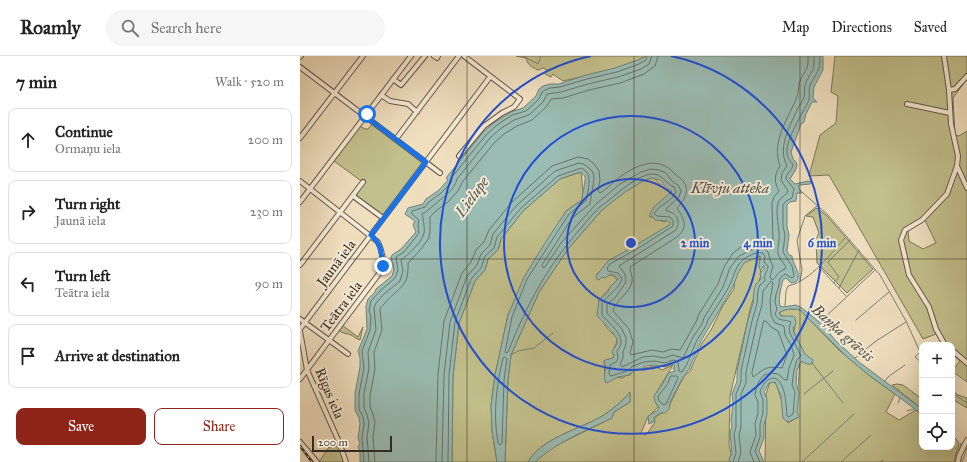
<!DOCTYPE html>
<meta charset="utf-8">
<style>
body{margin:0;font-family:"IM FELL Great Primer",serif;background:#f6f6f6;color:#222}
.controls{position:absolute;right:12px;bottom:12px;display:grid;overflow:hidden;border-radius:8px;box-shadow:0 4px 16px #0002}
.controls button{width:36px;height:36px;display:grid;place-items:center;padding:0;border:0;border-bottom:1px solid #e0e0e0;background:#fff;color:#222;font:20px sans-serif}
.scale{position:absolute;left:12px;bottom:10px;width:80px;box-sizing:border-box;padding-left:4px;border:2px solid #362c23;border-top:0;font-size:11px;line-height:14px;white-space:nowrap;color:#362c23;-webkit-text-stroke:3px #f5ead5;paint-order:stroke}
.stop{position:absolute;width:12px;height:12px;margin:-9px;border:3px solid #1a73e8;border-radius:50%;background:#fff}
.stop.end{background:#1a73e8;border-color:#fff;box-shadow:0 1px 4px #0008}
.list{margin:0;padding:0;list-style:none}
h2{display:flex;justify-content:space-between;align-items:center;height:52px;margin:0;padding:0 16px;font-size:17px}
h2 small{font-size:13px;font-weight:400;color:#767676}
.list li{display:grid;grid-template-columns:26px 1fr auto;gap:12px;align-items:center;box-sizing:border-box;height:64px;margin:0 8px 8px;padding:0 8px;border:1px solid #e0e0e0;border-radius:8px}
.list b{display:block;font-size:15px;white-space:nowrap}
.list p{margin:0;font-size:13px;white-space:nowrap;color:#767676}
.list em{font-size:13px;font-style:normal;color:#767676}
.actions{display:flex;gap:8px;padding:12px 16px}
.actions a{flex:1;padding:9px 0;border:1px solid #8f2418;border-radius:8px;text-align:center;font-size:14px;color:#8f2418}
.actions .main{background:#8f2418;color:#fff}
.icon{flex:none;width:22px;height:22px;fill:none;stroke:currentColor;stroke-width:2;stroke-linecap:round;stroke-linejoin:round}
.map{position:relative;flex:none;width:667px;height:406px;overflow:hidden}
header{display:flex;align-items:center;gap:24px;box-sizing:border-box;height:56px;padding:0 20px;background:#fff;border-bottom:1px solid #e0e0e0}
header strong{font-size:19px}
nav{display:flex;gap:22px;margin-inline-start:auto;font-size:14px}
.search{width:280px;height:36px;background:#f6f6f6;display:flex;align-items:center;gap:10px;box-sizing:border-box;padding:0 14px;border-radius:22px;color:#767676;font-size:15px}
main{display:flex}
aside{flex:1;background:#fff}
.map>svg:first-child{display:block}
</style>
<header>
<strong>Roamly</strong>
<div class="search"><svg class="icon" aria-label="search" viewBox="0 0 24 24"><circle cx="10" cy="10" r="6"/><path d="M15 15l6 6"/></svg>Search here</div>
<nav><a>Map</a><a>Directions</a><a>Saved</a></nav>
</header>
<main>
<aside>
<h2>7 min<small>Walk · 520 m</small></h2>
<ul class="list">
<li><svg class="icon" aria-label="ahead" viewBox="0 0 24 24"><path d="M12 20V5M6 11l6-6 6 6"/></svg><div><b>Continue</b><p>Ormaņu iela</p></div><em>200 m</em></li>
<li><svg class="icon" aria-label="right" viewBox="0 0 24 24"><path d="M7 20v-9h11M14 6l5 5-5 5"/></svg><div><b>Turn right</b><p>Jaunā iela</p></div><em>230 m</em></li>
<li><svg class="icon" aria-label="left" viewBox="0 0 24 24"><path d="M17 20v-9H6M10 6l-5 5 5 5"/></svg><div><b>Turn left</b><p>Teātra iela</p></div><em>90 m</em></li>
<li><svg class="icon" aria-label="arrive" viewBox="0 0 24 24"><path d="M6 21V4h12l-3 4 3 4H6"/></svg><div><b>Arrive at destination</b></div></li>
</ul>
<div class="actions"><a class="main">Save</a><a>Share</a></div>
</aside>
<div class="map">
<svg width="667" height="406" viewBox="0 0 667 406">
<rect width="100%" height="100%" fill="#f0dfbf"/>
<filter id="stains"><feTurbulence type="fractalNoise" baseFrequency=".005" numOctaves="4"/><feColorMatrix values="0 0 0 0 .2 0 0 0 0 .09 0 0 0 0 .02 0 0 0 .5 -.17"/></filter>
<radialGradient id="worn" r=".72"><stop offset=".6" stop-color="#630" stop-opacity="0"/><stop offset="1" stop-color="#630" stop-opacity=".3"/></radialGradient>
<path fill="#c2c08c" stroke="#7c7658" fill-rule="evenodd" d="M216,0H346C321,14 291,18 263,25L253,18L251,21L245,18L247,14L243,12L238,14C232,11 228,10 226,2Z
M535,0H667V23L653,42L655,79L659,80L667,75V326L652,315L660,305L652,298V289H643L636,278L623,283L529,119L509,120L520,79L536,67L538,40L531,36ZM625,164L636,187L623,193L609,185L608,174Z
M72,68L123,107L83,160L55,139L64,127L34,105L60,70L65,73H68Z
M281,116L283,134L282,144L266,155L208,259L195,319L191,349L192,375L197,406H152L153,320L159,267L175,225L185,214L188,203L198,194L201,183L223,155L260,123Z
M351,119L370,137L349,160L364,166L388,148L382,163L313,204L296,219L301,220L313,219L317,224L299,244C302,261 301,270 316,280L317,286C314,291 312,295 314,301L311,305H304L305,319L322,322L327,319H330L334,314L355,310L362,314L373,309L355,339L356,347L358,351L348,361L341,377L346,379L355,366L354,363L361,357L366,356L384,320L390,315L402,287L411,274L422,251L434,233L435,219L444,205L459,200L461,219L451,250L430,340L429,388L431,398L429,406H235L247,394L312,362L314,356L330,346V337C322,345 313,353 304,359C281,373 241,382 228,406H205L208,324L211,299L239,236L268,193L302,154L328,133Z
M517,152L527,160L573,213L547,237L517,207L516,183L519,177L513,161L506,160Z
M489,253H496L500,254L540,295L570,320L595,338L586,356L599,364L616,354L622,358V391H652V378L659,387L654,406H465L466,338L470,326L476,327L483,349L484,362L488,367L498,361L496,357L500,305L509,308L494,276L495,267L479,258L482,255Z
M42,269L58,281L63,271L60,284C56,283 55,281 51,279C46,277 43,278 38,274Z
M597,328L603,329L622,343V353L592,329Z
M652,334L658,339L667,342V352L652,343Z
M39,390L45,406H19L29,391Z"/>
<path fill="#9abcb3" stroke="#728279" d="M346,0H523V14L514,31L513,42L517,46H512L506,58L504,66L501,68L491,96L493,103L496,106L497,109L496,113L490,123L495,128L508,125L511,126L510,128L499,129V132L502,137H497L496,145L490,146L487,149V170L489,179L487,195L489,199L492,200C492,207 507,226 491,227L486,222L483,224C481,232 478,242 480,250L483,251L496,249L502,252L523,269L535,284L559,306L622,353V358L570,320L547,301L500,254C494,252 483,253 479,257L481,260H493L495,262L496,268L493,272L494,277L505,298L513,304L512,308H507L501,305L497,314L496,329L499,336L497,356L499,361L488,366L483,362L481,340L475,326L469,327L464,336L467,343V358L464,369V382L459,395L464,406H430L429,403L432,397L430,377L432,370L431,364L433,347L432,338L437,325V315L448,264L453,247L454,234L456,228L461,223L460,217L464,213V209L461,214L459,212V207L461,202L460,200L444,207L438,217L433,231L401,285L389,313L382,323L370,346L369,353L365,357H361L354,361L355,365L349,368L348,360L358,354L359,351L355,346L354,340L363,327L368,317L375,315L373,312L375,310L373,308L365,311L354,309L345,310L342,313L335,314L329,319L318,321L307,327H306C303,322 305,315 306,311L304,306L305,304L313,302L314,299L312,296C313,292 316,291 317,288C320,280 303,267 298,261L297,259L299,244L308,236L310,231L318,223L315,220L311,218L305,222L302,221L299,224L297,223L296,220L308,205L331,192L369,169L370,167L368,165L355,164L350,158L354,151L372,135L371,134H368L360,124L352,122L345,124L325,136L302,154L268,193L239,236L211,299L208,324L205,406H197L192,375L191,349L195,319L208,259L224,221L245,187L266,155L282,144C282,139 286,124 285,121C284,119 282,117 280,116L260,123L223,155L201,183L198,194L188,203L185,214L175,225L159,267L153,320L152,406H60V397L58,390L60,388L58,382L60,368L59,362L55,354V337L60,311V302L58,295L67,273L66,250L68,243L75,236L76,233L92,220L94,214L91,201L92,199L101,193L116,176L113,169L115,165L105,158L108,152L123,148L126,143L139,134L148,124L146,122L183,76L195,66L211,56L223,52L236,40L239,33L243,30L250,28H259L286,19L315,12L338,4Z
M330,336V346L314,356L312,362C285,375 257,386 235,406H228C241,382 281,373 304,359C314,352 323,345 330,336Z"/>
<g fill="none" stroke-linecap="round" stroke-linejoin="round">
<path stroke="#68746b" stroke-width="1" d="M464,265H466L471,271L478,275L487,299L482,312C465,310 466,312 453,321L452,317Z
M205,301L207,303L204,324L202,387L200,389L198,387C193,359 196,331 203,302Z
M371,320H377L378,322L366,348L364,349L359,345L358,340L367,329Z
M64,406L62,382L64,368L63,361L59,353V338L64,312L62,295L70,274L71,260L69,255L71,245L80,235L95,222L98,214L96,201L104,196L119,177L118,169L119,164L112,158V155L125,151L129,146L141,137L151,127L152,121L186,79L197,69L212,59L226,55L239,43L242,36L245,34L250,32L260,31L287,23L317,16L339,8L346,4L347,0
M69,406L67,381L69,367L67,359L64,352V338L69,312L68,296L76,274L74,252L76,247L84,238L100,225L103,215L101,204C108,199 123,185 124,177C125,172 123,162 122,158C127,156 129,153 133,150C142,141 154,136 157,123L190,82L200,73L214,64L229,59L243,46L247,38L261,36L288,28L318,21L341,13L349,8L352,0
M75,406L73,381L75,366L73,358L70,351V339L75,313L74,296L82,274L80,253C82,250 84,248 86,246C100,230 109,231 108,207L121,193L129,182L130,176V161L137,154L148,146L158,135L163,125L195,86L204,78L217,70L232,64L247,50L251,43L263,42L289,34L320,27L344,18L355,10L358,0
M136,406L138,318L144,265L162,217L171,206L176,194L184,186L189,174L212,146L252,110L278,101L288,103L294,108L299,115L300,124L298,135L300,137C306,134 311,128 316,124C330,113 350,101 367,111C371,113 373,117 376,119C378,121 381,122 383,125C391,135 384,144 377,152C384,163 389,171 377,181L330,211C330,216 333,220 332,226C330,237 314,246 313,255L329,273L333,286L330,297L331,299L352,294L363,296L371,293L380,294L396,266L399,258L418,228L424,211L433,197L441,191L455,186H464L471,189L473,188L472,147L474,141L479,135C474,126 474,119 480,110C471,85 488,63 497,41C499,36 498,30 500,25C505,13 509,15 508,0
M142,406L144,319L150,266L167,220L177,209L181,198L190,189L193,178L216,150L255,115L279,107L283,108L288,111L293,116L294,123L290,148L272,162L242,209L243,212L245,211L261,187L296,148L320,128L341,116L351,113L359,114L366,117L372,125L379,130L381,135L379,141L366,153L367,155C377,157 381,165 376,174L319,210L325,218L326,226L315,242L307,248V257L322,273L326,282V288L323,296V302L320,308L322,311L343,301L354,300L364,302L373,299L383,302L393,281L402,268L404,262L423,231L430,212L439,200L455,192H463L468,196L470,204L473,210L470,221L472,224C476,222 477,216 485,213L486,211C483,206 479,202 478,197C477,193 479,188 479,184C480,172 475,159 478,147C480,141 486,140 488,135L481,124L482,117L487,110C477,91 490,70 498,52C500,49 503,45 504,41C505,37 504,33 505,29C510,15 515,18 514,0
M148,406L149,319L155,266L171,223L181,212L185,200L194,192L197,181L221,152L258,120L281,112C294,117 288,133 286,145L269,158L227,223L212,261L205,296L206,297L208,296C227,248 248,209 282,171C288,164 294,156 301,150C305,147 311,143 315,139C325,131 338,120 351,118C362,117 366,128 374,131L376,136C372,146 359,148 354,158L357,160L370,161L373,165V170L342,190L310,208L307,212L308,215L318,217L322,223C319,233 308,239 302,247V259C310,269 329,281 317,295L318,302L316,306L310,309L309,318L311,320L327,315L333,310L344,306L354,305L365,307L373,304L378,306L379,315L382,316C389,307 392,294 397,284C401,277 406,272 408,264C414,254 421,245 427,234C436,220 433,207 451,199C455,197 458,196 463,197L465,201L464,206C471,211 467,213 465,219C464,221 465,223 465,225L460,229L458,234L457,248L452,265L441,315V326L436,338V371L434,378L436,397L433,406
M438,406L441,397L439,379L441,371V338L446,327V316L457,266L462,249L463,235L471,225L473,227L470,245L471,259L475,267L484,270L485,279L491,289L494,299L489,312L487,324H485L478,318L471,317L464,319L459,325L456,333L455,339L458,346V357L455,368L456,379L450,396L454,406
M460,406L455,395L460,381V368L463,357V344L460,336C463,328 466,323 474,322C486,325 486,350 487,360L489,361L493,358L495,336L492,329L494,314L497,304L501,300L490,277L489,272L491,266C485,263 478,266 475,258L477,253L475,246L476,238L478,233L480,222L485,218L492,222L494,220L492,210L483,196L485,179L483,170V149L486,145L492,142L494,133L486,123C486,117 492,115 493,109C491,106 488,103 487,98C485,84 503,57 509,44C510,39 508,34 510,29C517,16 520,16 520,0"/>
<path stroke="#728279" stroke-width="1" d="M223,0L238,8L241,0
M502,136L528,159L580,219L606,265L620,296L615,301L622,307
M519,211L546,240
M500,225L502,214L497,184L505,160L517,150
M534,227L539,221L528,206L550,184
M539,232L559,194
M485,250L486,235L488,230C511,225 531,197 546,181
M556,264L589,236
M519,267L575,214
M211,299L218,295L234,292L253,277
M555,302L576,285L606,266
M512,307L543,347
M585,325L588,321L605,309
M652,337L667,347
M504,338L533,315
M598,347L600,342
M607,355L614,353
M657,400L661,387
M502,406L554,358
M541,406L571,379
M580,406L583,404
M662,406L667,392"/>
<defs>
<path id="minor" d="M134,0L137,2L138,0
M644,0L649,34L651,68L658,100L657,110L667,132
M0,1L1,0
M0,11L140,117
M93,23L101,29L125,0
M649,34L655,33L667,20
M81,39L90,45L108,48L117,56
M607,48L650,57
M0,82L63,0
M96,83L159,0
M159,100L184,70L202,57L214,51L220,43L164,0
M0,125L78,186C82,194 85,207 81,215L0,323
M53,140L83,162
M0,146L111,0
M0,209L63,126
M0,263L48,298
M0,273L190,21
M0,275L7,314L39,386L46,406
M645,289L636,273L629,251L609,219L601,184L605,174L622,164L647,138L657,110
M652,294L667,307
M0,386L17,406
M658,406L659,400L667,384"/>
</defs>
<use href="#minor" stroke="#64594a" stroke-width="6"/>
<use href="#minor" stroke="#f5ead5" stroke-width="4"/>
<defs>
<path id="rail" d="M0,390L12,406"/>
</defs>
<use href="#rail" stroke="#362c23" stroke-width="2.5"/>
<use href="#rail" stroke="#f5ead5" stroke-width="1" stroke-dasharray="3" stroke-linecap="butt"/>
</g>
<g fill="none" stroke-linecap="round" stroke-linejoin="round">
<path stroke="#1a73e8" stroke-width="5" d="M67,58L65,60L126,106L71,179C82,189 81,197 83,210"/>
</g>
<path fill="none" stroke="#362c23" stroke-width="1" stroke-opacity="0.55" d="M167,0V406M334,0V406M500,0V406M0,203H667"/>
<g fill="none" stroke="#1d4ed8" stroke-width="2">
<circle cx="331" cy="187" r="64"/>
<circle cx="331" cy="187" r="127"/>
<path d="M371 0A191 191 0 1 1 291 0"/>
</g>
<g text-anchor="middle" stroke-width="4" stroke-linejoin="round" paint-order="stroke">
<g font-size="14" fill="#362c23" stroke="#f5ead5">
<text transform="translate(36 207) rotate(-53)" y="5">Jaunā iela</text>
<text transform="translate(41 250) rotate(-53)" y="5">Teātra iela</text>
<text transform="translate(30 337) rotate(67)" y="5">Rīgas iela</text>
</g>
<g font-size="15" font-style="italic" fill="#4f5047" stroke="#f5ead5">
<text x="430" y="137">Klīvju atteka</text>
<text transform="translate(172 141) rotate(-54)" y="5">Lielupe</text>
<text transform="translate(543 277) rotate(42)" y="5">Baņķa grāvis</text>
</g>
</g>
<circle cx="331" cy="187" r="6" fill="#1d4ed8" stroke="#f5ead5" stroke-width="2"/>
<g font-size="12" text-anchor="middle" font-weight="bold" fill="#1d4ed8" stroke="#f5ead5" stroke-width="4" stroke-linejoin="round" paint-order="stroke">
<text x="395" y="191">2 min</text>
<text x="458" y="191">4 min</text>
<text x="522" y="191">6 min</text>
</g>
<rect width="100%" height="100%" filter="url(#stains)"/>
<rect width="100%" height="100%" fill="url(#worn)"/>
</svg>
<div class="controls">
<button>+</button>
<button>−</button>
<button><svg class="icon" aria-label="locate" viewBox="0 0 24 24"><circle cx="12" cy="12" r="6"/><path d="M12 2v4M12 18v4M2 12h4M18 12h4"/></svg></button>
</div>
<div class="scale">200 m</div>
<div class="stop" style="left:67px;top:58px"></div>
<div class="stop end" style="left:83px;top:210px"></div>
</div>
</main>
